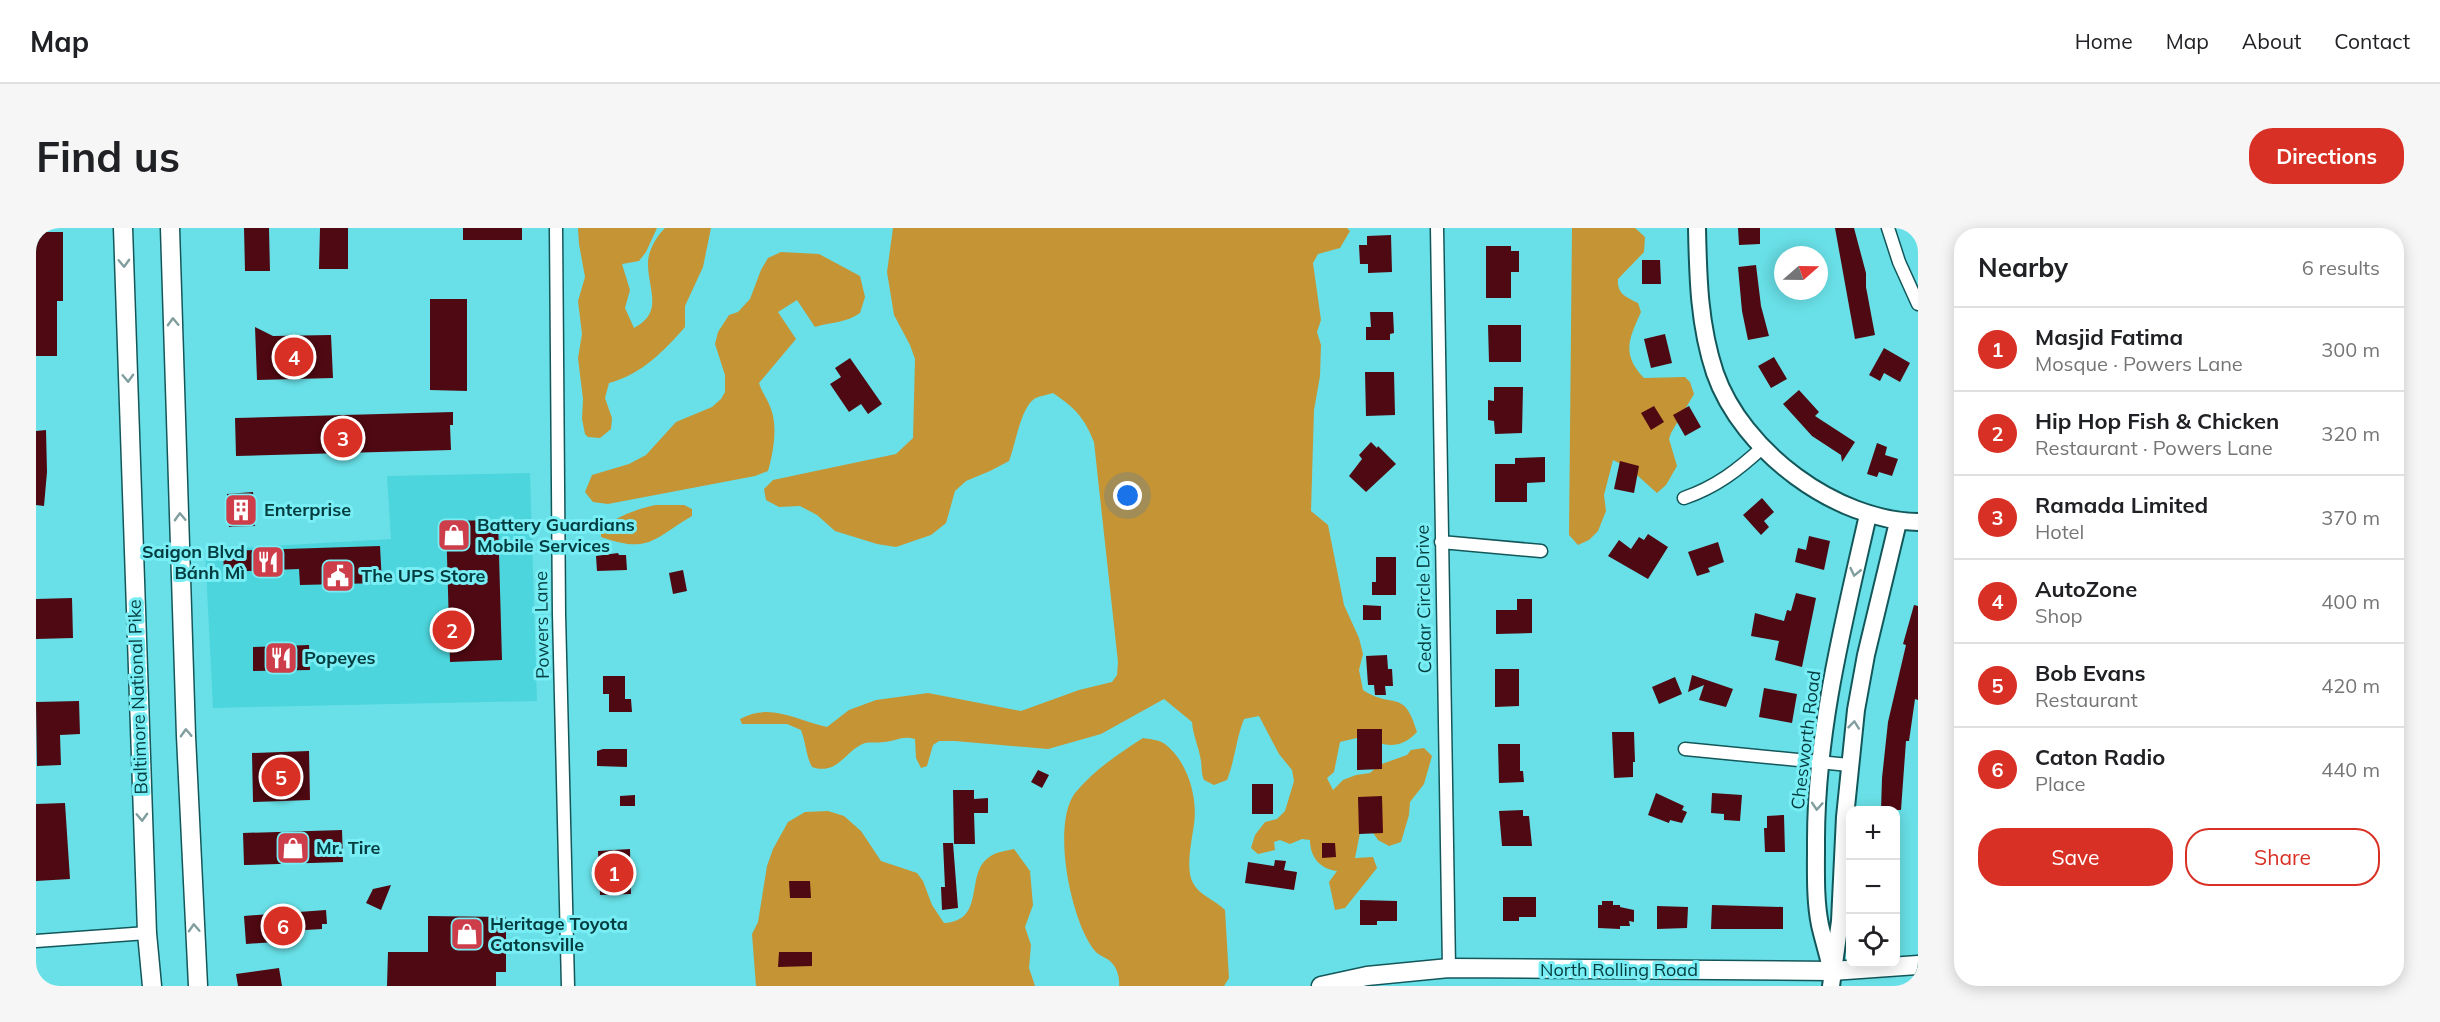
<!DOCTYPE html>
<meta charset="utf-8">
<style>
body{margin:0;font-family:Mulish,sans-serif;background:#f6f6f6;color:#202124}
.controls{position:absolute;right:18px;bottom:18px;display:grid;overflow:hidden;border-radius:12px;box-shadow:0 3px 15px #0003}
.controls button{width:54px;height:54px;display:grid;place-items:center;padding:0;border:0;border-bottom:2px solid #e0e0e0;background:#fff;color:#202124;font:30px sans-serif}
.compass{position:absolute;left:1738px;top:18px;width:54px;height:54px;border-radius:50%;background:#fff;box-shadow:0 3px 15px #0003;rotate:70deg}
.you{position:absolute;left:1092px;top:268px;width:21px;height:21px;margin:-15px;border:4px solid #fff;border-radius:50%;background:#1a73e8;box-shadow:0 0 0 9px #1a73e833}
.badge{display:grid;place-items:center;width:39px;height:39px;border-radius:50%;background:#d93025;color:#fff;font-size:20px;font-weight:700}
.pin{position:absolute;translate:-50% -50%;border:3px solid #fff;box-shadow:0 2px 6px #0006}
.list{margin:0;padding:0;list-style:none}
h2{display:flex;justify-content:space-between;align-items:center;height:78px;margin:0;padding:0 24px;font-size:26px}
h2 small{font-size:20px;font-weight:400;color:#757577}
.list li{display:grid;grid-template-columns:39px 1fr auto;gap:18px;align-items:center;box-sizing:border-box;height:84px;padding:0 24px;border-top:2px solid #e0e0e0}
.list b{display:block;font-size:22px;white-space:nowrap}
.list p{margin:0;font-size:20px;white-space:nowrap;color:#757577}
.list em{font-size:20px;font-style:normal;color:#757577}
.actions{display:flex;gap:12px;padding:18px 24px}
.actions a{flex:1;padding:14px 0;border:2px solid #d93025;border-radius:24px;text-align:center;font-size:21px;color:#d93025}
.actions .main{background:#d93025;color:#fff}
.icon{flex:none;width:33px;height:33px;fill:none;stroke:currentColor;stroke-width:2;stroke-linecap:round;stroke-linejoin:round}
.map{position:relative;flex:none;width:1882px;height:758px;overflow:hidden;border-radius:24px}
header{display:flex;align-items:center;gap:36px;box-sizing:border-box;height:84px;padding:0 30px;background:#fff;border-bottom:2px solid #e0e0e0}
header strong{font-size:28px}
nav{display:flex;gap:33px;margin-inline-start:auto;font-size:21px}
.intro{display:flex;align-items:center;justify-content:space-between;box-sizing:border-box;height:144px;padding:0 36px}
h1{margin:0;font-size:42px}
.button{padding:15px 27px;border-radius:24px;background:#d93025;color:#fff;font-size:21px;font-weight:700}
main{display:flex;gap:36px;padding:0 36px}
aside{flex:1;background:#fff;border-radius:24px;box-shadow:0 3px 15px #0003}
.map>svg:first-child{display:block}
</style>
<header>
<strong>Map</strong>
<nav><a>Home</a><a>Map</a><a>About</a><a>Contact</a></nav>
</header>
<div class="intro"><h1>Find us</h1><a class="button">Directions</a></div>
<main>
<div class="map">
<svg width="1882" height="758" viewBox="0 0 1882 758">
<rect width="100%" height="100%" fill="#69e0e7"/>
<path fill="#4cd5dc" d="M494,245L501,473L177,480L169,322L355,311L351,248Z"/>
<path fill="#c59434" d="M542,0H621L610,24L603,33L586,36L594,62L589,80L598,100C629,84 611,60 612,33C613,21 621,8 629,0H675L667,39L649,78V99C627,124 606,146 573,155L569,170L576,190L575,201L564,210L552,209L549,206L546,191L547,171L542,130L546,106L542,73L549,49L543,16Z
M857,0H1311L1314,3L1304,20L1282,26L1277,35L1285,92L1281,104L1285,117L1284,148L1278,182L1275,283L1292,297L1308,377L1323,410L1327,426L1323,442L1327,462C1357,482 1368,459 1381,504C1366,521 1347,520 1329,508L1304,514L1298,544L1291,550L1297,562L1307,552L1320,547L1334,545L1343,537L1371,527L1375,522L1388,520L1396,528L1388,556L1374,574L1373,587L1365,614L1353,618L1342,612L1327,590L1319,630L1337,629L1341,640L1309,680L1299,682L1293,654L1301,643C1284,641 1274,629 1274,612L1266,611L1254,616L1244,612L1238,614L1239,622L1222,626L1215,620L1219,607L1229,594L1241,591L1249,583L1258,553L1256,542L1243,526L1223,488L1208,491C1200,511 1199,532 1191,552L1178,557L1168,552C1165,545 1166,540 1165,533C1163,519 1157,508 1156,494L1128,471L1065,506L1012,521L919,513H903L897,517L891,538L885,540L880,530L879,511C866,507 860,513 848,514C842,515 834,514 829,515C809,522 802,548 776,539C770,528 770,515 765,502L751,496H706L704,491C734,474 761,493 791,499L813,482L840,472L892,465L985,483L1043,462L1076,454L1081,447L1082,434L1058,214C1048,189 1039,180 1017,165C1011,167 1003,168 998,171C984,182 980,215 973,233L954,243L930,253L919,263L910,295L895,307L860,319L841,316L799,303L781,287L764,278L743,279L730,272L728,261L737,252L860,226L877,210L879,131L874,117L858,87L851,44Z
M1536,0H1599L1609,9L1608,24L1582,51C1581,66 1590,69 1602,75L1605,84C1593,111 1585,126 1608,150L1649,149L1654,154L1658,166L1635,205L1633,211L1641,238L1630,257L1621,265L1593,240L1577,232L1568,267L1570,283L1562,303L1553,312L1542,317L1533,307Z
M745,24L783,26L824,48L829,69L824,85C810,95 795,94 779,99L761,72L742,84L760,111L723,155C726,165 732,172 735,181C742,200 737,225 732,243L719,248L572,276L557,274L549,264L556,247L593,236L610,227L640,194L676,179L685,171L689,164V147L679,116L682,104L693,87L702,84L714,71L725,42L732,30Z
M620,277H648L656,281V288C617,311 613,326 565,309V299C583,289 599,281 620,277Z
M1107,510C1113,511 1124,512 1129,516C1151,533 1162,568 1158,596C1156,612 1149,641 1157,655C1163,667 1179,672 1189,682L1193,750L1188,758H1083C1084,750 1081,739 1074,733C1070,729 1063,728 1059,723C1035,694 1015,597 1039,565C1058,542 1082,526 1107,510Z
M792,583L808,588L825,603L845,633L881,645L887,653L896,677L908,695C950,693 929,647 952,630C959,624 969,623 978,621L994,643L997,677L989,699L995,717L993,740L999,758H720L716,706L722,694L731,638L737,621L752,594L769,584Z"/>
<path fill="#4f0912" d="M208,0H233L234,43H209Z
M284,0H312V41H283Z
M427,0H486V12H427Z
M1702,0H1724V16L1703,17Z
M1799,0H1818L1830,45V59L1839,107L1819,111Z
M0,4H27V73H21V128H0Z
M1355,7L1356,44L1332,45V36H1324L1323,17H1331V8Z
M1450,18H1475V23H1483V44H1475V70H1450Z
M1606,32H1624L1625,56H1606Z
M1720,37L1725,78L1733,108L1712,112L1706,83L1702,39Z
M394,71H431V163L394,162Z
M1334,84H1357L1358,105L1354,106V112H1330V99H1335Z
M1452,97H1485V134H1453Z
M219,99L237,108L295,107L297,150L221,152Z
M1629,106L1636,135L1615,140L1608,111Z
M1848,120L1874,135L1864,154L1848,145L1844,153L1833,147Z
M1738,129L1751,151L1735,160L1722,138Z
M814,130L846,176L832,186L825,176L813,184L794,156L805,149L799,140Z
M1329,144H1358L1359,187L1330,188Z
M1458,159H1487L1486,205L1459,206L1458,193L1452,192V172L1458,173Z
M1763,162L1783,184L1779,188L1819,214L1806,234L1805,227L1776,208L1747,176Z
M1618,178L1628,194L1615,202L1605,185Z
M1653,178L1665,199L1649,208L1637,187Z
M417,184V197H414L415,222L200,228L199,190Z
M10,202L11,244L8,278L0,277V203Z
M1335,214L1341,220L1342,218L1360,236L1330,264L1313,248L1326,231L1323,227Z
M1841,215L1851,219L1849,227L1862,231L1856,248L1843,244L1841,249L1831,246Z
M1509,229V254L1491,255V274H1459V236H1479V230Z
M1584,233L1603,238L1598,265L1578,261Z
M217,264L219,298L193,299L191,266Z
M1726,270L1738,284L1728,293L1733,299L1725,307L1707,287Z
M462,292L466,432L414,434L410,293Z
M1612,306L1632,319L1612,351L1572,328L1583,312L1595,321L1603,309L1608,312Z
M1773,308L1794,313L1788,342L1759,334L1762,320L1770,322Z
M1682,314L1688,334L1672,340L1674,344L1661,348L1652,324Z
M344,318L346,355L264,357L263,341L188,344L187,323Z
M582,325L583,327H590L591,342L561,343L560,328Z
M1340,329H1360V367H1336V354H1340Z
M647,342L651,363L637,366L633,345Z
M1760,365L1780,370L1766,439L1739,432L1743,413L1715,408L1719,385L1748,393L1751,382L1755,383Z
M36,370L37,410L0,411V371Z
M1481,371H1496V405L1460,406V382H1481Z
M1327,377L1345,378V392H1327Z
M1878,377L1882,378V472L1879,471L1873,513H1870L1865,582H1845L1846,550L1852,494L1870,417L1867,416Z
M273,417L274,442L217,443V419Z
M1351,427L1352,441H1356L1357,458H1349L1350,467H1339L1338,457H1332L1330,428Z
M1459,441H1483V478L1459,479Z
M1656,447L1697,461L1690,479L1663,472L1668,457L1652,464Z
M567,448H589V471H595L596,484H573V466H567Z
M1639,449L1646,466L1623,476L1616,459Z
M1728,460L1761,466L1756,495L1723,489Z
M43,473L44,506L24,507L25,537L1,538L0,474Z
M1321,501H1346V541L1321,542Z
M1576,504H1598L1599,534H1597V549L1578,550Z
M1462,516H1484V543H1487L1488,554L1463,555Z
M567,521H591V539L561,538V523Z
M273,523L274,572L217,574L216,525Z
M1002,542L1013,547L1006,560L995,554Z
M1216,556H1237V586H1216Z
M917,562H938V571L952,570V585H938L939,616H918Z
M1620,565L1648,578L1646,582L1651,584L1646,595L1634,592L1633,595L1612,587Z
M1676,565L1706,567L1704,593L1688,592V586L1675,585Z
M599,567V578H584V568Z
M1346,568L1347,605L1323,606L1322,569Z
M29,575L34,651L0,653V576Z
M1487,582V588H1493L1496,618H1466L1463,583Z
M1748,587L1749,624H1729L1728,600H1731V588Z
M306,602L307,634L208,637L207,605Z
M907,615H917L922,680L906,682L905,659H909Z
M1286,615H1299L1300,629L1286,630Z
M594,621L595,666L564,667L562,623Z
M1239,632L1250,633L1248,642L1261,644L1258,662L1209,655L1212,634L1238,638Z
M753,653H774L775,670H754Z
M355,657L345,682L330,675L337,661Z
M1467,669H1500V689H1483V693H1467Z
M1324,672L1361,673V693H1341V697H1324Z
M1566,673H1577V677H1584V679L1598,682V694L1593,693L1594,698H1584V701L1562,700V677H1566Z
M1676,677L1747,679V701H1675Z
M1621,678L1652,679L1651,700L1621,701Z
M290,682L291,696H286V701L253,703V713L210,716L208,688Z
M392,688L470,689V744H460V758H351L352,724H392Z
M743,724H776V738L742,739Z
M243,740L246,758H202L200,746Z"/>
<g fill="none" stroke-linecap="round" stroke-linejoin="round">
<defs>
<path id="street" d="M520,0L523,386L532,758
M1401,0L1413,740
M1852,0L1863,34L1882,76
M1648,270C1680,259 1702,242 1727,219
M1405,314L1505,323
M1649,521L1813,537
M0,713L111,705"/>
<path id="secondary" d="M1661,0C1662,50 1663,97 1679,145C1706,223 1800,293 1882,294
M1794,736C1791,723 1787,710 1784,697C1779,672 1780,645 1780,619C1779,506 1807,397 1832,287
M1795,758L1804,693L1809,589L1820,482L1830,427L1862,294"/>
<path id="primary" d="M87,0L111,705L116,758
M134,0L150,508L162,758
M1285,758L1331,748L1413,740L1796,743L1882,737"/>
</defs>
<use href="#street" stroke="#13575a" stroke-width="15"/>
<use href="#secondary" stroke="#13575a" stroke-width="20"/>
<use href="#primary" stroke="#13575a" stroke-width="21"/>
<use href="#street" stroke="#fff" stroke-width="12"/>
<use href="#secondary" stroke="#fff" stroke-width="16"/>
<use href="#primary" stroke="#fff" stroke-width="18"/>
</g>
<defs><path id="oneway-chevron" d="M-2-3.5L2.5 0L-2 3.5" fill="none" stroke-width="1.6" stroke-linecap="round" stroke-linejoin="round" transform="scale(1.5)"/></defs>
<g stroke="#819e9f">
<use href="#oneway-chevron" transform="translate(88 35) rotate(88)"/>
<use href="#oneway-chevron" transform="translate(137 94) rotate(-92)"/>
<use href="#oneway-chevron" transform="translate(92 150) rotate(88)"/>
<use href="#oneway-chevron" transform="translate(144 289) rotate(-92)"/>
<use href="#oneway-chevron" transform="translate(1819 344) rotate(103)"/>
<use href="#oneway-chevron" transform="translate(1818 497) rotate(-84)"/>
<use href="#oneway-chevron" transform="translate(150 505) rotate(-92)"/>
<use href="#oneway-chevron" transform="translate(1781 578) rotate(94)"/>
<use href="#oneway-chevron" transform="translate(106 589) rotate(88)"/>
<use href="#oneway-chevron" transform="translate(158 700) rotate(-93)"/>
</g>
<defs>
<symbol id="building-square" viewBox="-11 -11 22 22"><rect x="-9" y="-9" width="18" height="18" rx="4" fill="#ce3e4a" stroke="#78eef4"/><path d="M-4-6H4V6H1V3H-1V6H-4ZM-2.5-4.3h1.7v1.8h-1.7ZM.8-4.3h1.7v1.8H.8ZM-2.5-1h1.7V.8h-1.7ZM.8-1h1.7V.8H.8Z" fill="#fff"/></symbol>
<symbol id="shop-square" viewBox="-11 -11 22 22"><rect x="-9" y="-9" width="18" height="18" rx="4" fill="#ce3e4a" stroke="#78eef4"/><path d="M-5-2.5h2.3a2.7 3.5 0 0 1 5.4 0H5L5.5 6h-11ZM-1.5-2.5h3a1.5 2.3 0 0 0-3 0Z" fill="#fff"/></symbol>
<symbol id="restaurant-square" viewBox="-11 -11 22 22"><rect x="-9" y="-9" width="18" height="18" rx="4" fill="#ce3e4a" stroke="#78eef4"/><path d="M-5-6h1v4h1v-4h1v4h1v-4h1v5L-1.5 .5V6h-2V.5L-5-1ZM5-6V6H3V1.5H1.5Q1.5-4 5-6Z" fill="#fff"/></symbol>
<symbol id="civic-square" viewBox="-11 -11 22 22"><rect x="-9" y="-9" width="18" height="18" rx="4" fill="#ce3e4a" stroke="#78eef4"/><path d="M-.6-6.5H3V-4.5H.6V-3L4-1V1h2V6H-6V1h2V-1L-.6-3ZM-1.2 2.5V6h2.4V2.5Z" fill="#fff"/></symbol>
</defs>
<g fill-rule="evenodd">
<use href="#building-square" x="186" y="263" width="38" height="38"/>
<use href="#shop-square" x="399" y="288" width="38" height="38"/>
<use href="#restaurant-square" x="213" y="315" width="38" height="38"/>
<use href="#civic-square" x="283" y="329" width="38" height="38"/>
<use href="#restaurant-square" x="226" y="411" width="38" height="38"/>
<use href="#shop-square" x="238" y="601" width="38" height="38"/>
<use href="#shop-square" x="412" y="687" width="38" height="38"/>
</g>
<g text-anchor="middle" stroke-width="6" stroke-linejoin="round" paint-order="stroke">
<g font-size="18" font-weight="bold" fill="#033c3f" stroke="#78eef4" text-anchor="start">
<text x="228" y="288">Enterprise</text>
<text x="441" y="303">Battery Guardians<tspan x="441" dy="21">Mobile Services</tspan></text>
<text x="209" y="330" text-anchor="end">Saigon Blvd<tspan x="209" dy="21">Bánh Mì</tspan></text>
<text x="325" y="354">The UPS Store</text>
<text x="268" y="436">Popeyes</text>
<text x="280" y="626">Mr. Tire</text>
<text x="454" y="702">Heritage Toyota<tspan x="454" dy="21">Catonsville</tspan></text>
</g>
<g font-size="18" fill="#033c3f" stroke="#78eef4">
<text transform="translate(1388 371) rotate(-91)" y="6">Cedar Circle Drive</text>
<text transform="translate(506 397) rotate(-91)" y="6">Powers Lane</text>
<text transform="translate(102 469) rotate(-92)" y="6">Baltimore National Pike</text>
<text transform="translate(1770 512) rotate(-83)" y="6">Chesworth Road</text>
<text x="1583" y="748">North Rolling Road</text>
</g>
</g>
</svg>
<div class="controls">
<button>+</button>
<button>−</button>
<button><svg class="icon" aria-label="locate" viewBox="0 0 24 24"><circle cx="12" cy="12" r="6"/><path d="M12 2v4M12 18v4M2 12h4M18 12h4"/></svg></button>
</div>
<svg class="compass" viewBox="-18 -18 36 36"><path d="M0-13l5 13h-10z" fill="#e53935"/><path d="M0 13l5-13h-10z" fill="#757577"/></svg>
<div class="you"></div>
<div class="pin badge" style="left:578px;top:645px">1</div>
<div class="pin badge" style="left:416px;top:402px">2</div>
<div class="pin badge" style="left:307px;top:210px">3</div>
<div class="pin badge" style="left:258px;top:129px">4</div>
<div class="pin badge" style="left:245px;top:549px">5</div>
<div class="pin badge" style="left:247px;top:698px">6</div>
</div>
<aside>
<h2>Nearby<small>6 results</small></h2>
<ul class="list">
<li><span class="badge">1</span><div><b>Masjid Fatima</b><p>Mosque · Powers Lane</p></div><em>300 m</em></li>
<li><span class="badge">2</span><div><b>Hip Hop Fish &amp; Chicken</b><p>Restaurant · Powers Lane</p></div><em>320 m</em></li>
<li><span class="badge">3</span><div><b>Ramada Limited</b><p>Hotel</p></div><em>370 m</em></li>
<li><span class="badge">4</span><div><b>AutoZone</b><p>Shop</p></div><em>400 m</em></li>
<li><span class="badge">5</span><div><b>Bob Evans</b><p>Restaurant</p></div><em>420 m</em></li>
<li><span class="badge">6</span><div><b>Caton Radio</b><p>Place</p></div><em>440 m</em></li>
</ul>
<div class="actions"><a class="main">Save</a><a>Share</a></div>
</aside>
</main>
